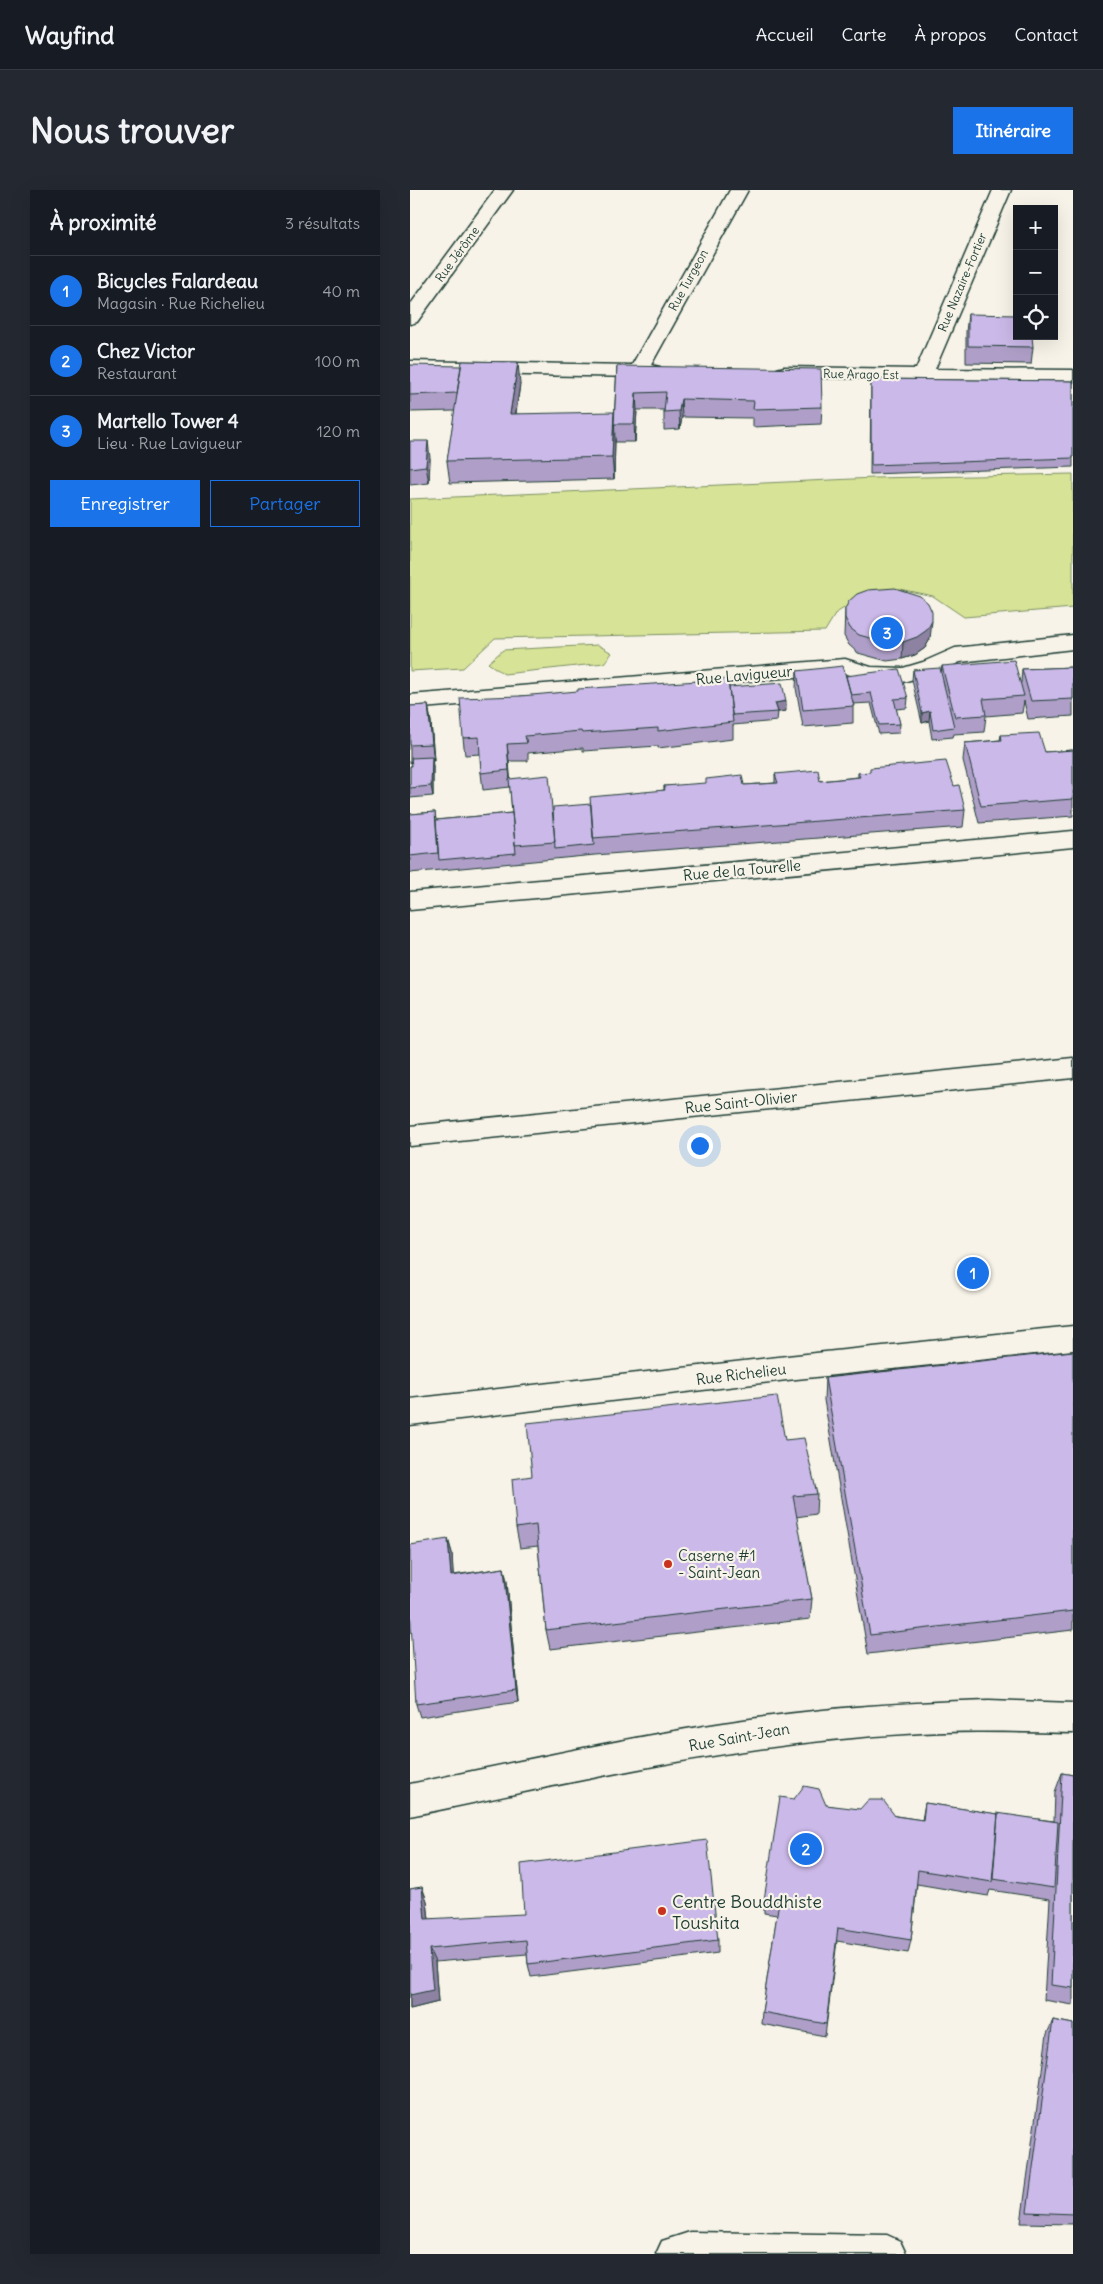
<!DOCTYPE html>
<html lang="fr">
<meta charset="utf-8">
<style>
body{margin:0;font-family:Delius,sans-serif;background:#242831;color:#f1f3f6}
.controls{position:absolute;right:15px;top:15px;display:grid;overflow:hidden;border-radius:0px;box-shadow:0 5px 20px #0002}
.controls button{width:45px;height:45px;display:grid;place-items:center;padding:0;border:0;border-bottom:1px solid #363941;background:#171b24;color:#f1f3f6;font:25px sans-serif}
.you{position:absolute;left:289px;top:955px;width:18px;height:18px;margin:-12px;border:4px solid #fff;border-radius:50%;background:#1a73e8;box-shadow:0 0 0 8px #1a73e833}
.badge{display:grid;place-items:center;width:32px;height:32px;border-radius:50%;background:#1a73e8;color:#fff;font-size:16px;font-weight:700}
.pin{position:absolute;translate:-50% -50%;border:2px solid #fff;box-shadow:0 1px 5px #0006}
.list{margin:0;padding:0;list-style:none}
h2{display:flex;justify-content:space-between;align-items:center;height:65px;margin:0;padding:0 20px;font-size:21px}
h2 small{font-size:16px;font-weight:400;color:#9ea1a6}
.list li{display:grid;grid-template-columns:32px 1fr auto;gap:15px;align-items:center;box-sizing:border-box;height:70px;padding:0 20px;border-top:1px solid #363941}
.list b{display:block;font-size:19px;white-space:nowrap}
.list p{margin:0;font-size:16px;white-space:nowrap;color:#9ea1a6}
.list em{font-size:16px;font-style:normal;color:#9ea1a6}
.actions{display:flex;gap:10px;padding:15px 20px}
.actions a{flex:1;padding:11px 0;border:1px solid #1a73e8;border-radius:0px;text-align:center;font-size:18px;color:#1a73e8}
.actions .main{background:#1a73e8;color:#fff}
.icon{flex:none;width:28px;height:28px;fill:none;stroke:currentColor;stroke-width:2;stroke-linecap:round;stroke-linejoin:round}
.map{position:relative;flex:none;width:663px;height:2064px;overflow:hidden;border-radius:0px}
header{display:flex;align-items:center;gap:30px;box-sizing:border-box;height:70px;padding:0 25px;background:#171b24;border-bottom:1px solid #363941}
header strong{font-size:24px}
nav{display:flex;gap:28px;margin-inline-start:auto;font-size:18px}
.intro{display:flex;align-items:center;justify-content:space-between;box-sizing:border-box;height:120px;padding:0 30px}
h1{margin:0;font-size:35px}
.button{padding:12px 22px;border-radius:0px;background:#1a73e8;color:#fff;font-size:18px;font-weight:700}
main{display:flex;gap:30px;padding:0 30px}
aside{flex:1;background:#171b24;border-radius:0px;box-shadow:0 5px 20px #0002}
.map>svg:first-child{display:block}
.green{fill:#d7e396;stroke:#7b9065}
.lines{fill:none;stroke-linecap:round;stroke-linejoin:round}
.minor-casing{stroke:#1f3d34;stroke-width:3}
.secondary-casing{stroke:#1f3d34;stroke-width:3}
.minor{fill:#f7f3e8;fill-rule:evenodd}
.secondary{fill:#f7f3e8;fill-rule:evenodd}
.wall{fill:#af9fc8;stroke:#1f3d34}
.shaded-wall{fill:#8e82a3;stroke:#1f3d34}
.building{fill:#cbb9e9;stroke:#1f3d34}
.poi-dot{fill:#c8321e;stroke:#f7f3e8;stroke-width:2}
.labels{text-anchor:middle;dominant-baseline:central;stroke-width:4.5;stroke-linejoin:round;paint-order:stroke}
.far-street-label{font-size:12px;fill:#1f3d34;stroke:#f7f3e8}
.street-label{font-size:15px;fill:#1f3d34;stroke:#f7f3e8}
.poi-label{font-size:15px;fill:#1f3d34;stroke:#f7f3e8;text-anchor:start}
.near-poi-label{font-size:18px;fill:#1f3d34;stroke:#f7f3e8;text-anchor:start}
</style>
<header>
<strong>Wayfind</strong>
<nav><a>Accueil</a><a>Carte</a><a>À propos</a><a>Contact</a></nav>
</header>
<div class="intro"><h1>Nous trouver</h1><a class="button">Itinéraire</a></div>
<main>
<aside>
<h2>À proximité<small>3 résultats</small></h2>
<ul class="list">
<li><span class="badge">1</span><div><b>Bicycles Falardeau</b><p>Magasin · Rue Richelieu</p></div><em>40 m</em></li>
<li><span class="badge">2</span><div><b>Chez Victor</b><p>Restaurant</p></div><em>100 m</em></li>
<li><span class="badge">3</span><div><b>Martello Tower 4</b><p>Lieu · Rue Lavigueur</p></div><em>120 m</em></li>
</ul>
<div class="actions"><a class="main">Enregistrer</a><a>Partager</a></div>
</aside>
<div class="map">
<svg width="663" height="2064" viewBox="0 0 663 2064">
<rect width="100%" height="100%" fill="#f7f3e8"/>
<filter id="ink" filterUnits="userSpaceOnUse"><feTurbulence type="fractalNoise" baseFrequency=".02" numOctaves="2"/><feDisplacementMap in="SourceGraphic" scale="10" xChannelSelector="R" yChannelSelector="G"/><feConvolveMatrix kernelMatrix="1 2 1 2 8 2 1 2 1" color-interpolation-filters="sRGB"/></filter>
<g filter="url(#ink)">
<path class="green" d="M663 284V418L554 427 523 406 489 399 449 409 426 423 415 441 85 448 53 478 0 481V309L465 288Z
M188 455 202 463 194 473 94 484 78 473 93 460Z"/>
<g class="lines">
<g class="minor-casing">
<path id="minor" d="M85 0H103L7 132 0 134V115Z
M320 0H338L241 175 250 177 253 181 250 185 228 187 0 183V171L222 175Z
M583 0H601L525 179 663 180V192L367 187 364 183 367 179 374 177 506 179Z
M663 445V459L550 472 529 482 493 492 460 491 434 483 0 519V505L435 469 461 477 493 478 513 472 545 458Z
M663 641V657L0 720V702Z
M663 868V888L0 956V936Z
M663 1136V1160L377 1190 0 1235V1209L377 1166Z
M280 2042 477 2045 490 2051 496 2064H246L252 2051Z"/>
</g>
<g class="secondary-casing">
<path id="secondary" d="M579 1510 663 1513V1543C607 1542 552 1540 496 1544 329 1553 164 1592 0 1626V1594C137 1566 274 1534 413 1520 468 1514 524 1512 579 1510Z"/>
</g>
<use href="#minor" class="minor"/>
<use href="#secondary" class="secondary"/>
</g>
<path class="wall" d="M558 124 623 157 621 174 556 173V142Z
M0 175 110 194 106 224 204 231 207 176 412 217 411 234 343 237V228L272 227 270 239 254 240V220H227L225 252H205V249L204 289 40 293 37 271 45 221 0 222Z
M461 189 663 191V277L460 284Z
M0 251 20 268 19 293 0 295Z
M435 419 520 449 515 458 505 465 492 469 477 471 448 463 439 455 434 446Z
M532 476 611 493 612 479 663 477V526L618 529 614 511 612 523 576 526 574 542 544 544 543 547 522 549 519 531 512 533 502 490 503 480 531 483Z
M387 481 436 486 498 508 497 518 486 519 490 534 489 543 469 544 461 513 443 514V533L393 537 386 498Z
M319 497 376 521 368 522 367 531 323 535V549L248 558V556L173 561V558L118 563V571H99L100 589 145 650 181 614 254 600V596L334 595 365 593V584L410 591 448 587V583L544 596 555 620 553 637 185 665 0 683V624L25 622 26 630 102 623 100 597 73 600 71 583 70 564 55 565 53 548 110 506Z
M18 515 21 532 24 571H22L23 577V606L0 608V576H2V572L0 573V516Z
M591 545 635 562 663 560V626L569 633 553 570 555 553 590 550Z
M663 1161V1440L458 1464 414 1210 415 1188Z
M375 1250 407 1304 406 1324 386 1327 402 1409 400 1429 140 1459 136 1440 128 1356 110 1358 106 1338Z
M38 1349 42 1363 43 1385 94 1378 97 1392 108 1512 10 1527 6 1514Z
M652 1583 663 1585V1815L634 1810 640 1709 580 1700 578 1706 507 1694 501 1750 498 1763 427 1751 415 1846 351 1834 352 1822 367 1725 354 1723V1710L416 1615 512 1630 515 1613 586 1624 644 1631 645 1602Z
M12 1697 17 1711 19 1729 308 1750V1763L121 1787 118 1774 117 1764 25 1772 28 1812 0 1819V1699Z
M643 1830 663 1834V2034L611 2033 637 1844Z"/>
<path class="shaded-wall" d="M108 172 110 194 102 247 100 224Z
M226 203 227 220 225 252 224 234Z
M271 209 272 227 270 239 269 221Z
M204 222 205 249 204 289 202 267Z
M18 251 20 268 19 293 16 276Z
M522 431 520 449 515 458 505 465 492 469 493 452Z
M376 511V521L368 522 365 513Z
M18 515 21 532 24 571 22 554Z
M520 521 519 531 512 533V523Z
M97 554 99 571 101 597 99 580Z
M22 567 23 577V606L21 596Z
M38 1349 42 1363 44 1399 41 1386Z
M94 1378 97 1392 108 1512 106 1500Z
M12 1697 17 1711 20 1742 15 1729Z
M19 1759 25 1772 28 1812 0 1819V1805Z"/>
<path class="building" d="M558 124 607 125V146H622L623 157 558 156Z
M52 171 108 172 100 224 204 222 202 267 37 271Z
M0 175 51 176 47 203 0 205Z
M207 176 411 179 412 217 343 219 344 211 271 209 269 221 254 222 256 202 226 203 224 234H204Z
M461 189 663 191V268L461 275Z
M0 251H18L16 276 0 278Z
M485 398 510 406 518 413 522 422V431L517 440 507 447 493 452 478 453 449 445 440 438 435 428V419L439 411 447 404 458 400Z
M604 470 614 506 573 509 576 525 545 527 532 476Z
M433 476 444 516 393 520 387 481Z
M663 477V509L621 511 612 479Z
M530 478 544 537 523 540 520 521 512 523 503 480Z
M489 479 498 508 484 509 490 534 469 535 461 503 441 505 436 486Z
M318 489 323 532 248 541V538L172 543 171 541 115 546 117 553 97 554 99 580 71 583 69 547 53 548 50 508 110 506 168 501V499Z
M372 493 376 511 365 513 368 522 322 525 319 497Z
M18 515 22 554 0 555V516Z
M629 543 635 562 663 560V609L571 616 555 553 592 550 591 545Z
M22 567 21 596 0 598V576H2L1 568Z
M536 571 544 596 549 595 555 620 183 648 180 607 255 600 254 596 296 593V589L332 585 334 595 368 593 365 584 408 580 410 591 450 587 448 583 460 582V578Z
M139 585 145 652 105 655 99 589Z
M181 614 184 655 145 659 143 617Z
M25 622 28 663 0 666V624Z
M102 623 106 663 29 670 26 630Z
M663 1161V1421L460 1445 415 1188Z
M367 1206 375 1250 394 1248 407 1304 383 1306 402 1409 136 1440 126 1335 106 1338 102 1289 122 1286 117 1233Z
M38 1349 41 1386 94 1378 106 1500 6 1514 0 1417V1355Z
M652 1583 663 1585V1798L641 1795Z
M394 1596 409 1599 416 1615 450 1619 458 1610H473L485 1626 513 1630 515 1613 588 1624 582 1692 508 1680 501 1750 428 1738 416 1834 352 1822 369 1711 354 1710 370 1607 384 1609Z
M587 1623 648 1632 644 1698 583 1689 588 1624H587Z
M297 1650 308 1750 118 1774 116 1750 19 1759 23 1800 0 1805V1699L12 1697 15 1729 114 1724 111 1674Z
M643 1830 663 1834V2024L617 2022Z"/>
</g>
<g class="poi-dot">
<circle cx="258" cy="1374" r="5"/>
<circle cx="252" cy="1721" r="5"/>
</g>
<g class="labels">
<g class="far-street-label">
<text transform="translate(47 64) rotate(-54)">Rue Jérôme</text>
<text transform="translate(278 90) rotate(-61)">Rue Turgeon</text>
<text transform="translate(552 92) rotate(-67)">Rue Nazaire-Fortier</text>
<text transform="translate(451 184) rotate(1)">Rue Arago Est</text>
</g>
<g class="street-label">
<text transform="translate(334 485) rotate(-5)">Rue Lavigueur</text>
<text transform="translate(332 680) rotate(-5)">Rue de la Tourelle</text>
<text transform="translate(331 912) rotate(-6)">Rue Saint-Olivier</text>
<text transform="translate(331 1184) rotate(-7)">Rue Richelieu</text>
<text transform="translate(329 1547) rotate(-10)">Rue Saint-Jean</text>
</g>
<g class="poi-label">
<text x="268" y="1365">Caserne #1<tspan x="268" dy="17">- Saint-Jean</tspan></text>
</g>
<g class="near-poi-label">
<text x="262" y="1711">Centre Bouddhiste<tspan x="262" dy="21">Toushita</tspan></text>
</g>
</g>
</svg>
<div class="controls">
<button>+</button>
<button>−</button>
<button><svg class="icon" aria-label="locate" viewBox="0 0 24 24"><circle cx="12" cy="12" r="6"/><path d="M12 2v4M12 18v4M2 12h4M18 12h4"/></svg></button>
</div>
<div class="you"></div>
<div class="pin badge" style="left:563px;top:1083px">1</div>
<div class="pin badge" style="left:396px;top:1659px">2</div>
<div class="pin badge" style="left:477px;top:443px">3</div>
</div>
</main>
